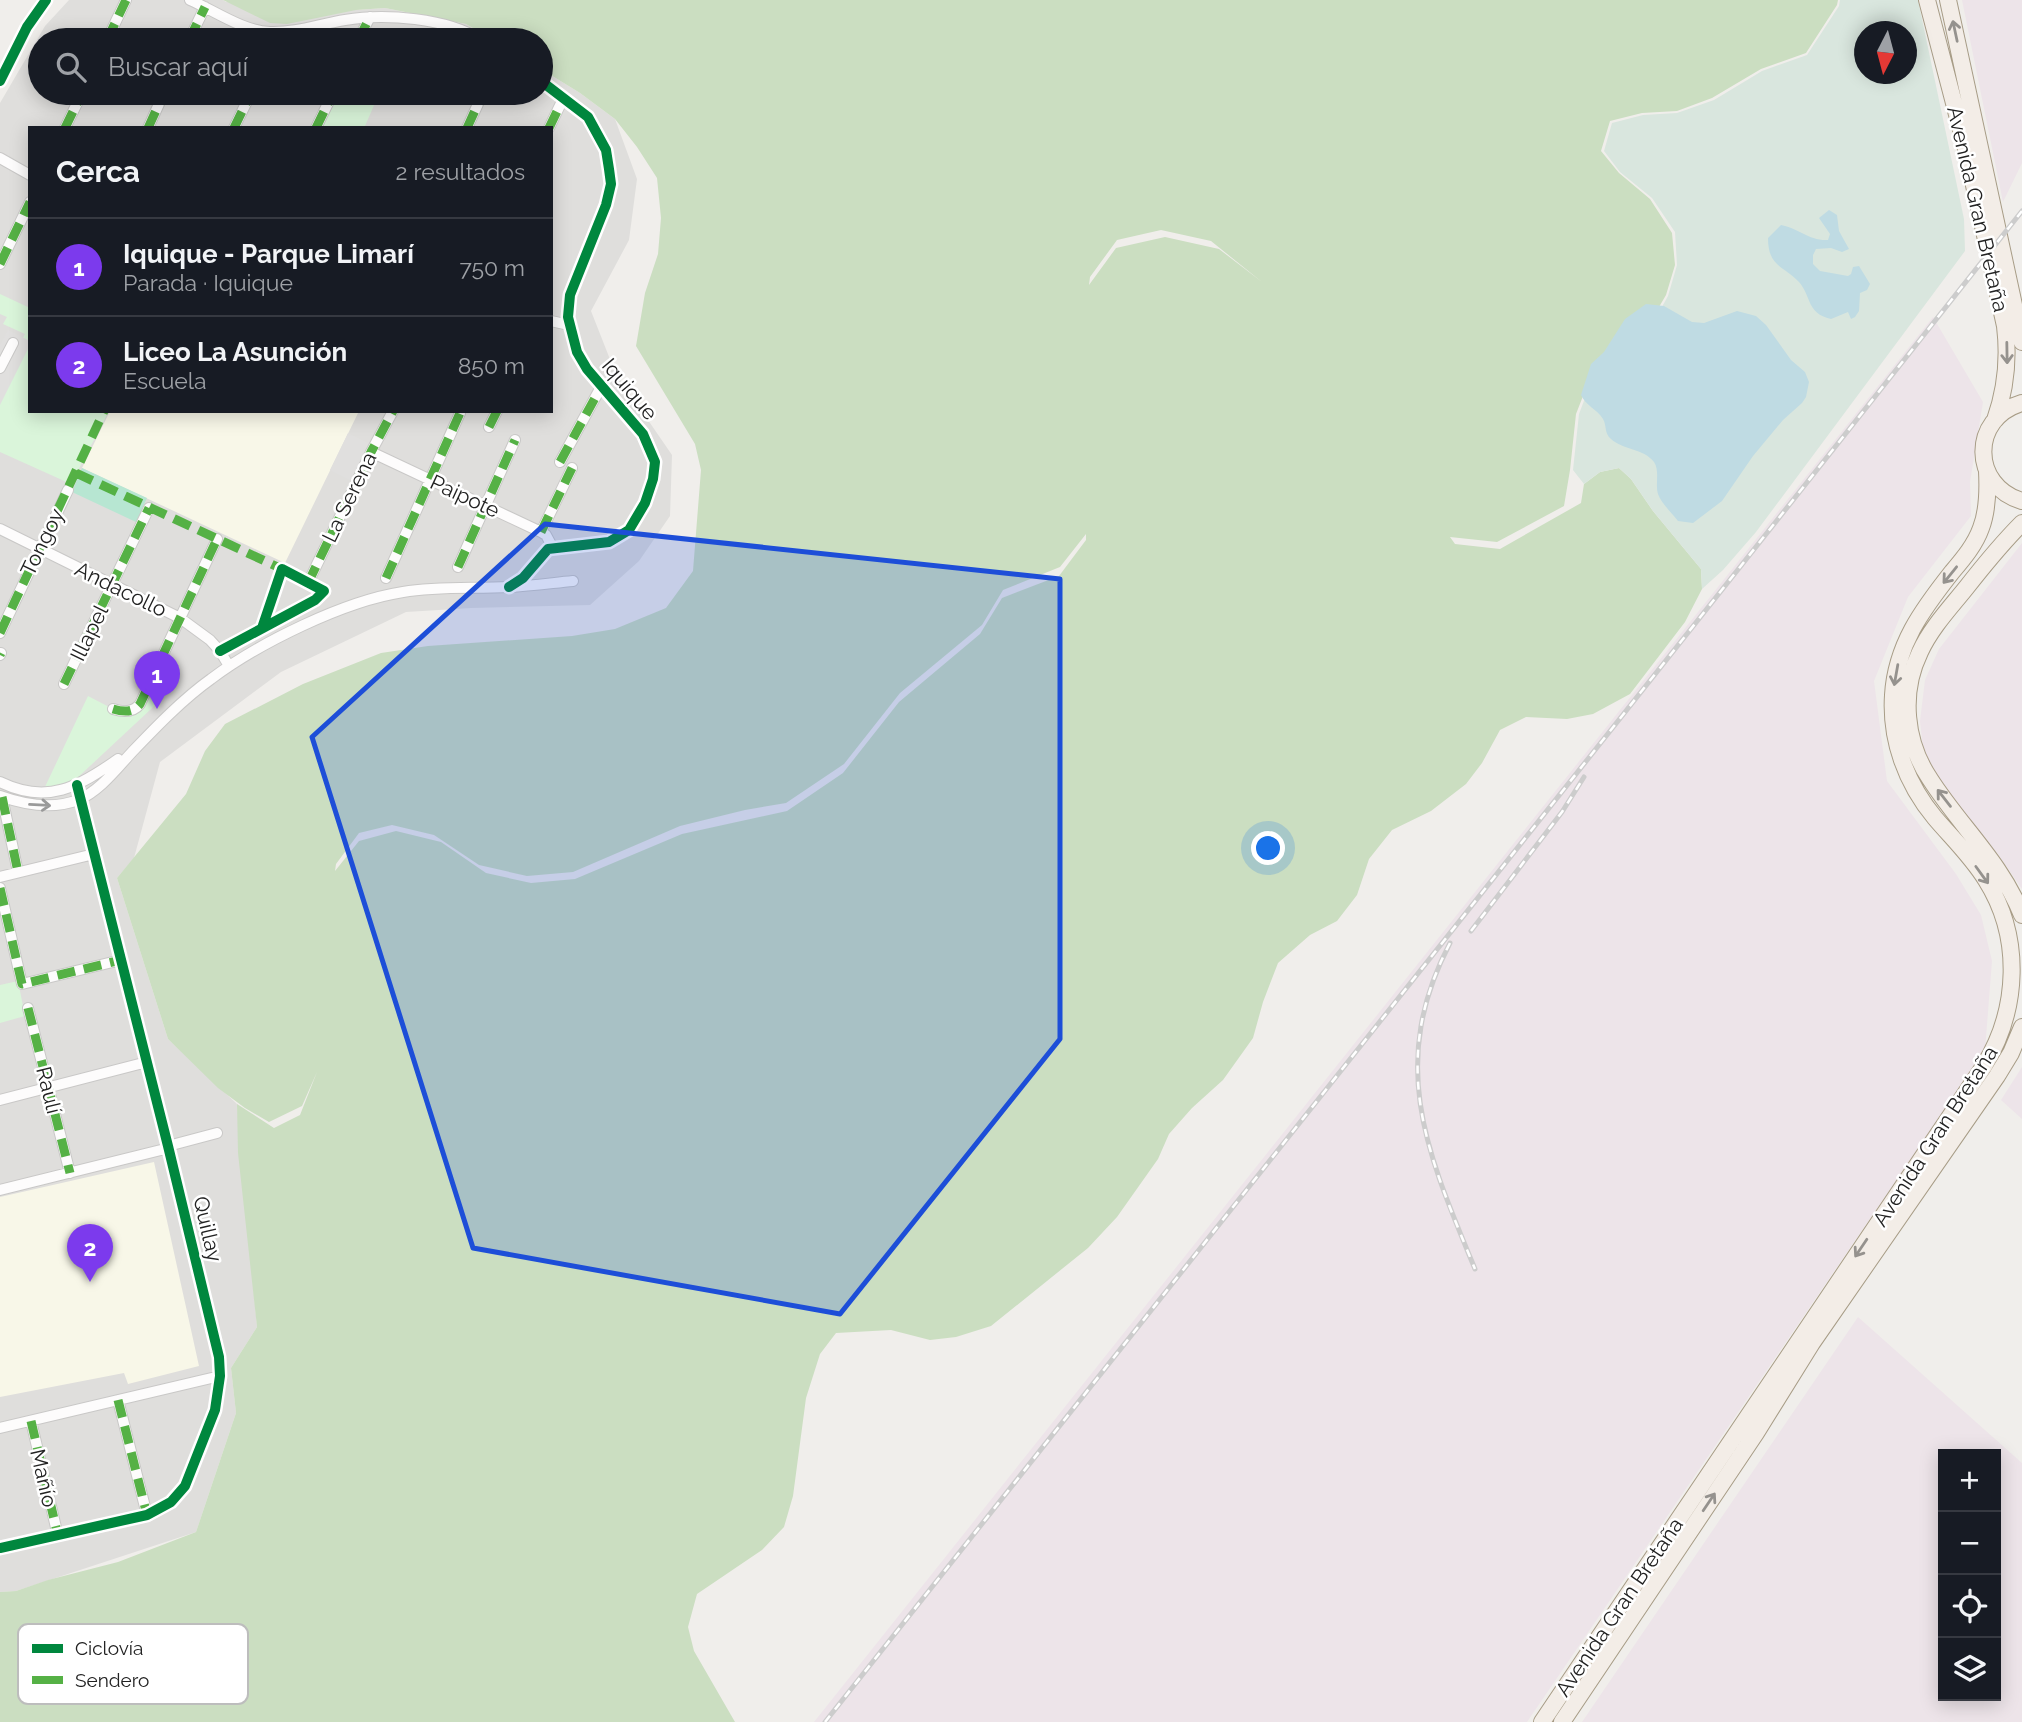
<!DOCTYPE html>
<html lang="es">
<meta charset="utf-8">
<style>
body{margin:0;font-family:Raleway,sans-serif;background:#20242c;color:#f1f3f6}
.controls{position:absolute;right:21px;bottom:21px;display:grid;overflow:hidden;border-radius:0px;box-shadow:0 4px 18px #0003}
.controls button{width:63px;height:63px;display:grid;place-items:center;padding:0;border:0;border-bottom:2px solid #363941;background:#171b24;color:#f1f3f6;font:35px sans-serif}
.compass{position:absolute;left:1854px;top:21px;width:63px;height:63px;border-radius:50%;background:#171b24;box-shadow:0 4px 18px #0003;rotate:186deg}
.you{position:absolute;left:1269px;top:849px;width:24px;height:24px;margin:-18px;border:5px solid #fff;border-radius:50%;background:#1a73e8;box-shadow:0 0 0 10px #1a73e833}
.badge{display:grid;place-items:center;width:46px;height:46px;border-radius:50%;background:#7c3aed;color:#fff;font-size:23px;font-weight:700}
.pin{position:absolute;translate:-50% -58px;filter:drop-shadow(0 2px 4px #0008)}
.pin::after{content:'';position:absolute;top:37px;width:24px;height:21px;background:inherit;clip-path:polygon(0 0,100% 0,50% 100%)}
.list{margin:0;padding:0;list-style:none}
h2{display:flex;justify-content:space-between;align-items:center;height:91px;margin:0;padding:0 28px;font-size:30px}
h2 small{font-size:23px;font-weight:400;color:#9ea1a6}
.list li{display:grid;grid-template-columns:46px 1fr auto;gap:21px;align-items:center;box-sizing:border-box;height:98px;padding:0 28px;border-top:2px solid #363941}
.list b{display:block;font-size:26px;white-space:nowrap}
.list p{margin:0;font-size:23px;white-space:nowrap;color:#9ea1a6}
.list em{font-size:23px;font-style:normal;color:#9ea1a6}
.icon{flex:none;width:38px;height:38px;fill:none;stroke:currentColor;stroke-width:2;stroke-linecap:round;stroke-linejoin:round}
.map{position:relative;flex:none;width:2022px;height:1722px;overflow:hidden}
.search{position:absolute;background:#171b24;box-shadow:0 4px 18px #0003;left:28px;top:28px;width:525px;height:77px;display:flex;align-items:center;gap:18px;box-sizing:border-box;padding:0 24px;border-radius:38px;color:#9ea1a6;font-size:26px}
.panel{position:absolute;background:#171b24;box-shadow:0 4px 18px #0003;left:28px;top:126px;width:525px;height:287px;border-radius:0px}
.map>svg:first-child{display:block}
.residential{fill:#dfdedc;fill-rule:evenodd}
.industrial{fill:#ede4e9;fill-rule:evenodd}
.education{fill:#f8f7e8}
.forest{fill:#cbdec1;fill-rule:evenodd}
.wetland{fill:#d9e6de;fill-rule:evenodd}
.park{fill:#daf5da}
.pitch{fill:#b7e6d2}
.parking{fill:#e0dfde}
.water{fill:#bfdbe3}
.lines{fill:none;stroke-linecap:round;stroke-linejoin:round}
.minor-casing{stroke:#c9c8c7;stroke-width:12}
.primary-casing{stroke:#a79c86;stroke-width:18}
.minor{stroke:#fdfcfc;stroke-width:10}
.primary{stroke:#f3ede7;stroke-width:16}
.rail-casing{stroke:#ccc;stroke-width:5}
.rail{stroke:#fff;stroke-width:2.5;stroke-dasharray:8;stroke-linecap:butt}
.quiet{stroke:#55b145;stroke-width:9;stroke-dasharray:18 9;stroke-linecap:butt}
.cycleway-casing{stroke:#fff;stroke-width:15}
.cycleway{stroke:#00873e;stroke-width:10}
.oneway{stroke:#95928e}
.oneway2{stroke:#9a9a9a}
.marked{fill:#1d4ed8;fill-opacity:0.2;stroke:#1d4ed8;stroke-width:5;stroke-linejoin:round}
.labels{text-anchor:middle;dominant-baseline:central;stroke-width:5;stroke-linejoin:round;paint-order:stroke}
.street-label{font-size:21px;fill:#222;stroke:#fff}
.key{fill:#fff;stroke:#bdbdbd;stroke-width:2}
.key-label{font-size:19px;fill:#222}
</style>
<div class="map">
<svg width="2022" height="1722" viewBox="0 0 2022 1722">
<rect width="100%" height="100%" fill="#f0eeeb"/>
<path class="residential" d="M69 0H223L226 2 356 10 385 8 466 24 493 40H40V93H541V69L580 93 615 119 637 179 629 240 591 311 615 372 672 455 670 516 639 561 590 605 471 608 406 612 281 672 160 762 134 858 117 878 168 1039 237 1104 257 1327 231 1368 236 1413 196 1532 16 1591 0 1592V103L45 26ZM30 128H551V411H30Z"/>
<path class="industrial" d="M1962 0H2022V163L2003 202Z
M1933 317 1983 402 1970 482 1971 516 1908 597 1874 681 1887 781 1956 874 1981 915 1992 961 1985 1050 1527 1722H814Z
M2022 543V889L1997 853 1987 847 1933 774 1923 748 1920 721 1925 680 1939 649Z
M2022 1067V1119L2001 1100Z
M1858 1317 2022 1463V1722H1582ZM1996 1454V1696H1943V1454Z"/>
<path class="education" d="M110 411H359L285 563 82 468Z
M154 1162 199 1366 128 1384 124 1373 0 1397V1197Z"/>
<path class="forest" d="M223 0H1838L1837 5 1806 53 1761 69 1712 98 1677 111 1642 113 1610 121 1601 151 1619 173 1650 199 1672 233 1675 265 1666 295 1652 319 1592 373 1576 414 1570 470 1564 506 1497 542 1450 537 1455 544 1500 549 1581 503 1584 484 1600 472 1619 468 1631 479 1653 511 1701 569 1702 589 1685 622 1630 694 1593 714 1567 719 1526 717 1500 730 1482 763 1466 784 1431 811 1392 830 1369 859 1357 895 1337 921 1310 935 1278 963 1263 1002 1253 1038 1223 1080 1192 1108 1169 1134 1158 1159 1117 1217 1088 1248 991 1326 956 1337 930 1340 891 1330 836 1333 820 1354 806 1398 793 1496 784 1527 762 1550 697 1594 688 1627 694 1651 735 1722H0V1592L16 1591 48 1580 118 1562 196 1532 236 1413 231 1368 257 1327 238 1153 237 1104 274 1128 300 1115 317 1072 302 1106 269 1122 245 1108 218 1088 168 1039 117 878 186 794 205 751 225 724 303 684 381 653 428 646 572 636 615 629 666 608 693 571 701 470 695 444 636 346 645 293 658 254 661 218 657 178 637 147 615 119 580 93 541 69V40H493L466 24 385 8 356 10 287 24 270 23ZM1161 230 1211 241 1262 282 1219 249 1165 237 1116 248 1089 285 1090 277 1117 240ZM1086 534V540L1059 576 1002 598 980 634 899 702 843 773 787 811 682 834 575 879 531 883 486 873 441 842 396 831 359 841 335 871 336 864 359 833 392 825 434 835 479 865 527 876 573 872 680 826 745 810 786 803 844 764 900 693 982 625 1003 590 1060 567Z"/>
<path class="wetland" d="M1840 0H1918L1964 219 1965 251 1756 532 1723 570 1702 589 1701 569 1653 511 1631 479 1619 468 1600 472 1584 484 1573 470 1579 414 1594 374 1654 321 1668 296 1677 265 1675 232 1652 198 1620 172 1604 151 1612 123 1643 115 1677 113 1714 100 1762 71 1807 55 1839 6ZM1864 32H1906V74H1864Z"/>
<path class="park" d="M328 93H353L375 103 365 126 368 128H312Z
M0 294 30 308V411H109L71 484 0 452V383L25 334 3 324 7 317 0 314Z
M142 686 165 696 75 780 44 789 88 696 113 709H133Z
M18 981 25 1016 0 1023V985Z"/>
<path class="pitch" d="M82 468 147 498 136 522 72 492Z"/>
<path class="parking" d="M410 19 463 32 458 40H413L414 29Z
M8 330 30 341V345L0 405V345Z
M348 433 374 446 356 483 330 470Z"/>
<path class="water" d="M1829 210 1837 215 1839 231 1849 249 1842 252 1831 248 1816 249 1813 255V264L1820 271 1848 276 1851 274 1853 267 1859 266 1870 284 1867 290 1860 293 1859 311 1855 317 1851 319 1848 312 1831 319C1806 313 1812 297 1799 282 1784 266 1768 267 1768 238L1781 225C1798 228 1809 241 1828 240L1830 234 1819 218Z
M1646 304 1664 306 1692 322 1704 323 1737 311 1756 316 1766 325 1791 360 1805 372 1809 382 1806 397 1802 403 1783 420 1753 456 1722 501 1693 523 1678 521C1672 513 1661 503 1658 494 1655 484 1660 471 1654 462 1643 448 1623 450 1611 439 1604 433 1607 426 1603 419 1597 409 1586 406 1581 395L1591 364 1604 352 1625 319Z"/>
<g class="lines">
<g class="minor-casing">
<path id="minor" d="M190 0C215 11 243 31 270 32 295 33 320 24 345 20 384 13 448 18 481 40
M107 40 126 0
M189 40 205 7
M358 40 370 17
M0 81 27 27 46 0
M65 128 82 93
M148 128 164 93
M234 128 251 93
M316 128 333 93
M467 128 483 93
M549 128 564 97
M0 158 30 175
M0 264 30 202
M551 321 569 325
M0 368 13 343
M489 427 497 411
M371 452 541 532 546 535 553 548
M560 462 601 387
M0 529 180 618 210 640 220 651 229 666
M541 532 572 468
M458 567 515 440
M386 578 460 413
M308 583 371 452 393 411
M509 587 523 578 548 549 609 542 629 530 645 503 653 479 655 462 643 434 587 369 577 352 568 317 570 295 606 205 611 184 609 169 606 150 588 117 541 81
M0 633 68 490
M220 651 315 600 324 591 282 569 262 628
M0 655 1 653
M64 684 149 508
M113 709C123 712 133 713 140 704L217 539
M0 782C47 805 79 787 118 759
M0 796C25 805 52 810 78 800 100 791 117 768 133 751 157 726 183 699 211 679 259 643 344 601 403 592 439 586 474 589 509 587 531 586 552 583 573 581
M2 797 18 872
M0 877 94 854
M0 888 22 984 121 960
M28 1008 70 1173
M0 1100 147 1062
M168 1146 217 1133
M0 1190 169 1148
M118 1400 147 1515
M31 1421 58 1536
M0 1428 220 1376
M0 1548 147 1515 171 1502 185 1486 215 1410 220 1376 219 1357 168 1146 77 785"/>
</g>
<g class="primary-casing">
<path id="primary" d="M1927 0 1966 149 2005 326C2009 359 2006 389 1995 420
M1948 0 2022 342
M2022 403C1970 418 1971 486 2022 501
M2022 523C2002 543 1984 565 1966 588 1950 608 1931 628 1920 652 1900 693 1905 742 1930 779 1960 826 2001 862 2022 915
M1542 1722 1984 1066C2019 1009 2022 937 1986 880 1972 857 1952 838 1935 818 1906 783 1890 740 1893 695 1896 645 1922 610 1952 572 1963 559 1975 545 1981 528 1988 510 1988 490 1987 471
M1562 1722 1756 1433 1812 1343 1997 1076 2011 1053 2022 1027"/>
</g>
<use href="#minor" class="minor"/>
<use href="#primary" class="primary"/>
<g class="rail-casing">
<path id="rail" d="M1471 931 1562 812 1584 777
M1450 943C1387 1064 1427 1153 1475 1269
M825 1722 2022 211"/>
</g>
<use href="#rail" class="rail"/>
<path class="quiet" d="M107 40 126 0
M189 40 205 7
M277 40 282 31
M358 40 370 17
M65 128 82 93
M148 128 164 93
M234 128 251 93
M316 128 333 93
M467 128 483 93
M549 128 564 97
M0 264 30 202
M489 427 497 411
M560 462 601 387
M76 473 282 569
M541 532 572 468
M458 567 515 440
M386 578 460 413
M308 583 371 452 393 411
M0 633 104 411
M0 655 1 653
M64 684 149 508
M113 709C123 712 133 713 140 704L217 539
M2 797 18 872
M0 888 22 984 121 960
M28 1008 70 1173
M118 1400 147 1515
M31 1421 58 1536"/>
<g class="cycleway-casing">
<path id="cycleway" d="M0 81 27 27 46 0
M509 587 523 578 548 549 609 542 629 530 645 503 653 479 655 462 643 434 587 369 577 352 568 317 570 295 606 205 611 184 609 169 606 150 588 117 541 81
M220 651 315 600 324 591 282 569 262 628
M0 1548 147 1515 171 1502 185 1486 215 1410 220 1376 219 1357 168 1146 77 785"/>
</g>
<use href="#cycleway" class="cycleway"/>
</g>
<defs><path id="oneway-shaft" d="M-6 0H5M1.5-3L5.5 0L1.5 3" fill="none" stroke-width="1.6" stroke-linecap="round" stroke-linejoin="round" transform="scale(1.75)"/></defs>
<g class="oneway">
<use href="#oneway-shaft" transform="translate(1955 31) rotate(-102)"/>
<use href="#oneway-shaft" transform="translate(2007 353) rotate(89)"/>
<use href="#oneway-shaft" transform="translate(1950 575) rotate(129)"/>
<use href="#oneway-shaft" transform="translate(1896 675) rotate(100)"/>
<use href="#oneway-shaft" transform="translate(1944 798) rotate(-128)"/>
<use href="#oneway-shaft" transform="translate(1982 875) rotate(54)"/>
<use href="#oneway-shaft" transform="translate(1861 1248) rotate(124)"/>
<use href="#oneway-shaft" transform="translate(1709 1502) rotate(-56)"/>
</g>
<use class="oneway2" href="#oneway-shaft" transform="translate(40 805) rotate(3)"/>
<path class="marked" d="M545 524 1060 579V1039L840 1314 473 1248 312 737Z"/>
<g class="labels">
<g class="street-label">
<text transform="translate(1978 209) rotate(77)">Avenida Gran Bretaña</text>
<text transform="translate(630 389) rotate(50)">Iquique</text>
<text transform="translate(465 496) rotate(25)">Paipote</text>
<text transform="translate(349 497) rotate(-64)">La Serena</text>
<text transform="translate(42 542) rotate(-64)">Tongoy</text>
<text transform="translate(121 589) rotate(26)">Andacollo</text>
<text transform="translate(89 633) rotate(-64)">Illapel</text>
<text transform="translate(49 1090) rotate(76)">Raulí</text>
<text transform="translate(1935 1136) rotate(-57)">Avenida Gran Bretaña</text>
<text transform="translate(208 1229) rotate(77)">Quillay</text>
<text transform="translate(44 1478) rotate(77)">Mañío</text>
<text transform="translate(1619 1607) rotate(-56)">Avenida Gran Bretaña</text>
</g>
</g>
<rect x="18" y="1624" width="230" height="80" rx="10" class="key"/>
<rect x="32" y="1644" width="31" height="9" fill="#00873e"/>
<rect x="32" y="1676" width="31" height="8" fill="#55b145"/>
<g class="key-label">
<text x="75" y="1655">Ciclovía</text>
<text x="75" y="1687">Sendero</text>
</g>
</svg>
<div class="controls">
<button>+</button>
<button>−</button>
<button><svg class="icon" aria-label="locate" viewBox="0 0 24 24"><circle cx="12" cy="12" r="6"/><path d="M12 2v4M12 18v4M2 12h4M18 12h4"/></svg></button>
<button><svg class="icon" aria-label="layers" viewBox="0 0 24 24"><path d="M12 4l9 5-9 5-9-5zM3 14l9 5 9-5"/></svg></button>
</div>
<svg class="compass" viewBox="-18 -18 36 36"><path d="M0-13l5 13h-10z" fill="#e53935"/><path d="M0 13l5-13h-10z" fill="#9ea1a6"/></svg>
<div class="you"></div>
<div class="pin badge" style="left:157px;top:709px">1</div>
<div class="pin badge" style="left:90px;top:1282px">2</div>
<div class="search"><svg class="icon" aria-label="search" viewBox="0 0 24 24"><circle cx="10" cy="10" r="6"/><path d="M15 15l6 6"/></svg>Buscar aquí</div>
<section class="panel">
<h2>Cerca<small>2 resultados</small></h2>
<ul class="list">
<li><span class="badge">1</span><div><b>Iquique - Parque Limarí</b><p>Parada · Iquique</p></div><em>750 m</em></li>
<li><span class="badge">2</span><div><b>Liceo La Asunción</b><p>Escuela</p></div><em>850 m</em></li>
</ul>
</section>
</div>
